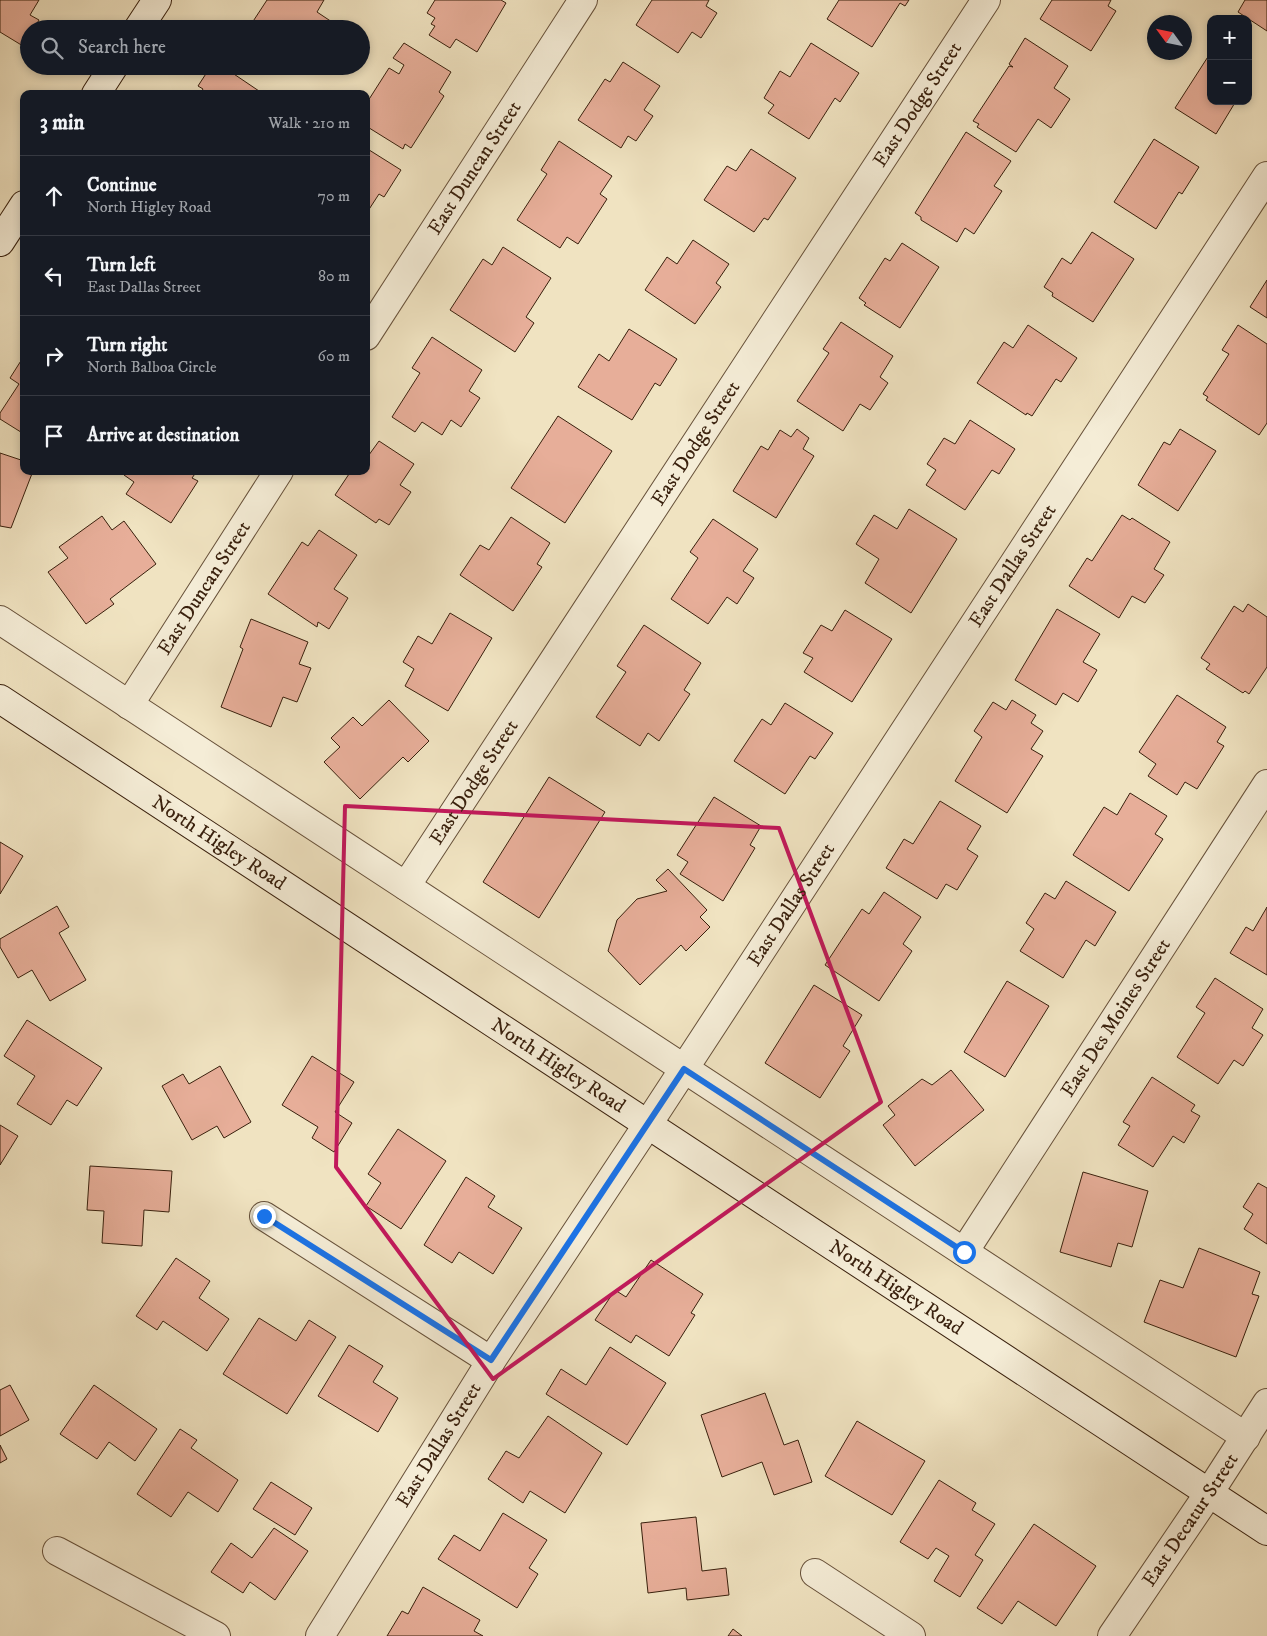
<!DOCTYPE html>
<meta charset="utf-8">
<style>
body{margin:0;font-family:"IM FELL DW Pica",serif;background:#242831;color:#f1f3f6}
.controls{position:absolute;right:15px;top:15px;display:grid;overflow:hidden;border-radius:10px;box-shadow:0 2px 8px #0003}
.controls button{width:45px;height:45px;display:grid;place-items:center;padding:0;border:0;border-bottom:1px solid #363941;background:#171b24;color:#f1f3f6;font:25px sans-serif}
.compass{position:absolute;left:1147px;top:15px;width:45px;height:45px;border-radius:50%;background:#171b24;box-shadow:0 2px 8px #0003;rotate:303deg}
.stop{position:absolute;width:15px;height:15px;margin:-11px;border:4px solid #1a73e8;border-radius:50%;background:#fff}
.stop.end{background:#1a73e8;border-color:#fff;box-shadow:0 1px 5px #0008}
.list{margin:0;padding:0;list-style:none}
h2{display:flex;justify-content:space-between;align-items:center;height:65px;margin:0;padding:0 20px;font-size:21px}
h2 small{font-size:16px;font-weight:400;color:#9ea1a6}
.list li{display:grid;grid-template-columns:32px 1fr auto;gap:15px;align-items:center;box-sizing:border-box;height:80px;padding:0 20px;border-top:1px solid #363941}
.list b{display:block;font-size:19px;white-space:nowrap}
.list p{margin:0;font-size:16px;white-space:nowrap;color:#9ea1a6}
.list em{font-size:16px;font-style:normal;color:#9ea1a6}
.icon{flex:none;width:28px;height:28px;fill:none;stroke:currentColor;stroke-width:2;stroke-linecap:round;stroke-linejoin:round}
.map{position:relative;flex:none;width:1267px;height:1636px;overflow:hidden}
.search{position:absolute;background:#171b24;box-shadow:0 2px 8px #0003;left:20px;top:20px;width:350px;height:55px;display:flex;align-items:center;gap:12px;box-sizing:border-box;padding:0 18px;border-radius:28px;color:#9ea1a6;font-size:19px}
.panel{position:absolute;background:#171b24;box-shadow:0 2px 8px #0003;left:20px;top:90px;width:350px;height:385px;border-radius:10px}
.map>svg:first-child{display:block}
.building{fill:#e7ae99;stroke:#39200d}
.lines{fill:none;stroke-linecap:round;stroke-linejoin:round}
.street-casing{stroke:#67513a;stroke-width:30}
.secondary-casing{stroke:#39200d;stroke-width:30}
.street{stroke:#f5edd7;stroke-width:28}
.secondary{stroke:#f5edd7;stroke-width:28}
.route{stroke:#1a73e8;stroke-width:6}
.marked{fill:none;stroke:#c2185b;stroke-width:4;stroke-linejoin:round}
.labels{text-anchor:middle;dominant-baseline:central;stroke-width:4.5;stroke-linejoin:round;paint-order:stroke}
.street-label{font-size:20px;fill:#39200d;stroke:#f5edd7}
</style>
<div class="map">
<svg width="1267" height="1636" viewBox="0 0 1267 1636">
<rect width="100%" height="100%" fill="#f0e3c1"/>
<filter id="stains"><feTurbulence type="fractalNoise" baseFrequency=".004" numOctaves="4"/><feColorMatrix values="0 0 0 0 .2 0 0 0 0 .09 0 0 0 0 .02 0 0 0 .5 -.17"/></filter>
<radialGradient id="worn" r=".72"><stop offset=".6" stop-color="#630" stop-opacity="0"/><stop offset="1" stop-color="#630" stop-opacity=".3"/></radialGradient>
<path class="building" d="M0 0H39L30 15 39 20 34 29H29V37L23 46 0 32Z
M267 0H324L317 12 335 24 332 29H248Z
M435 0H501L506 3 477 52 456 39 450 48 429 35 435 26 431 24 435 18 427 13Z
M652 0H709L706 6 717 13 701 38 692 32 678 53 636 25Z
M839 0H909L905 6 900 3 872 47 827 19Z
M1052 0H1111L1108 6 1116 11 1091 51 1040 19Z
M1245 0H1267V31L1238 12Z
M1025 38 1068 66 1054 88 1070 99 1051 128 1038 119 1016 152 977 127 979 124 973 121 1009 66 1013 67 1009 64Z
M404 43 451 72 439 92 444 96 411 148 405 144 403 149 366 126V104L389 68 399 74 404 65 393 58Z
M811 43 859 73 840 102 835 98 809 139 768 113 774 105 764 98 780 71 790 77Z
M1211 52V101H1236L1216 134 1175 108Z
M623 62 660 86 644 110 653 116 636 141 628 136 621 148 578 120 605 79 610 82Z
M211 66H222L259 91 258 94H200L203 89 198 86Z
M966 132 1011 161 994 186 1002 191 974 234 965 228 957 242 921 220V217L915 213Z
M1154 139 1199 167 1182 194 1179 192 1156 229 1114 202Z
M559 141 612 176 600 194 607 199 578 244 567 237 560 248 517 220 547 174 541 170Z
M366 148 401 170 384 197 379 194 366 214Z
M751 149 796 178 768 220 764 218 754 232 704 200 727 166 736 171Z
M1092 232 1134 259 1093 322 1052 296 1053 293 1044 287 1062 258 1071 264Z
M693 240 729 264 716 283 721 287 695 324 645 290 667 257 677 264Z
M902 243 939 267 900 328 864 305 866 303 859 298 885 258 890 261Z
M503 247 551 278 526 317 534 323 515 352 450 310 483 259 492 265Z
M1267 280V318L1250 307Z
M841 322 893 356 880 377 888 383 870 410 860 404 843 431 797 401 829 353 823 349Z
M1028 325 1077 358 1061 382 1056 379 1032 416 1027 413 1026 415 977 383 1004 342 1013 348Z
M1238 325 1267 344V423L1259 435 1206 400 1208 397 1203 394 1229 354 1222 350Z
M629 329 677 359 660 386 655 383 632 420 578 387 599 354 609 361Z
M432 337 482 370 469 391 480 398 461 427 451 420 442 435 422 422 415 432 392 417 420 373 412 368Z
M24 356V434L0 419V413L19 384 10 378Z
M558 416 612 451 565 523 511 488Z
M970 420 1015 449 999 474 992 470 965 510 926 485 936 470 927 464 944 438 955 444Z
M797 429 809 438 803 449 814 456 776 518 733 491 761 446 768 450 780 430 791 437Z
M1180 429 1216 451 1178 511 1138 485 1164 442 1170 445Z
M379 441 414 464 400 485 411 492 389 525 379 519 376 523 335 495 351 471H366V459Z
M0 453 24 461V471H33L11 528 0 526Z
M126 471H197L192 478 198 481 171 523 126 494 134 482 124 475Z
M909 509 957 539 911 613 865 583 879 559 856 544 874 515 897 529Z
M1122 515 1130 520 1132 518 1170 542 1154 569 1164 575 1145 603 1132 596 1119 618 1069 586 1087 558 1092 561Z
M102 516 112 530 124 521 156 564 110 599 114 604 86 624 48 572 68 558 59 547Z
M511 517 550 543 537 564 542 567 513 611 460 575 480 545 489 550Z
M713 519 758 549 743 571 754 578 737 604 727 597 708 624 671 599 698 558 690 552Z
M319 530 357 555 334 589 348 598 329 629 318 622 317 627 268 594 302 542 308 546Z
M1248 604 1267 617V667L1249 694 1245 691 1243 693 1206 669 1210 664 1201 658 1234 606 1243 612Z
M1057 609 1100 634 1083 662 1097 670 1078 702 1063 693 1056 705 1015 680Z
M845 610 892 639 852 702 804 672 813 658 803 653 821 625 832 631Z
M450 613 492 638 448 711 405 686 414 669 403 662 418 636 432 644Z
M251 619 308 642 299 664 311 668 297 702 283 697 271 727 221 707 243 649 240 647Z
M644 625 701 663 684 690 690 694 659 741 648 733 640 746 596 717 626 672 617 666Z
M1177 695 1226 727 1217 742 1224 746 1197 789 1185 782 1177 795 1148 776 1156 764 1139 752Z
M389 700 429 741 408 762 403 757 360 799 324 762 340 747 331 738 353 717 362 726Z
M1012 700 1036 715 1031 723 1043 731 1031 749 1043 756 1007 813 955 781 982 737 974 731 993 702 1006 710Z
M785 703 833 733 815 759 810 756 785 794 734 761 762 719 771 725Z
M549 777 605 812 539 918 483 882Z
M1130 793 1167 816 1155 834 1163 839 1129 891 1073 855 1104 807 1117 815Z
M714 797 761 826 750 845 755 848 723 901 680 874 688 862 677 855Z
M940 801 981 826 967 849 978 856 957 890 946 884 937 899 886 868 904 839 913 844Z
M0 842 23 856 0 894Z
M668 869 707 910 700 917 710 927 686 951 681 945 640 985 608 951 617 920 637 899 667 891 656 880Z
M1066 881 1116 912 1095 946 1086 940 1063 978 1020 951 1034 929 1026 923 1045 893 1055 899Z
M884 892 921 917 903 944 912 951 879 1001 825 965 862 909 869 914Z
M57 906 69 927 59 933 86 980 50 1001 32 970 18 978 0 947V939Z
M1267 907V975L1230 953 1246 927 1253 931Z
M1215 978 1263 1009 1252 1028 1263 1035 1243 1066 1234 1060 1218 1084 1177 1057 1205 1013 1196 1007Z
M1007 981 1049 1006 1005 1077 964 1052Z
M814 985 862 1015 843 1046 850 1051 820 1098 765 1063Z
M27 1020 102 1068 77 1106 67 1100 51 1125 17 1104 35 1076 4 1056Z
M312 1056 354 1082 335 1112 352 1123 334 1152 312 1138 318 1127 282 1105Z
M220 1066 251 1122 224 1138 217 1126 192 1140 162 1086 183 1074 189 1084Z
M951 1070 984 1110 915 1166 883 1125 895 1115 888 1106 922 1079 932 1085Z
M1152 1077 1195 1105 1191 1111 1200 1116 1184 1143 1173 1136 1153 1167 1118 1145 1130 1126 1123 1122Z
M0 1125 18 1136 0 1165Z
M398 1129 446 1161 401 1229 366 1206 381 1183 368 1174Z
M90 1166 172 1171 169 1212 144 1210 142 1246 102 1243 104 1211 87 1210Z
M1083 1172 1148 1191 1132 1247 1118 1243 1111 1267 1060 1252Z
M466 1177 495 1196 488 1207 522 1228 493 1274 459 1252 452 1263 424 1245Z
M1258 1183 1267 1188V1244L1244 1229 1253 1214 1243 1207Z
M1199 1248 1260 1272 1252 1294 1259 1296 1236 1357 1144 1322 1160 1280 1183 1288Z
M176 1258 210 1281 199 1298 229 1319 207 1351 163 1321 157 1330 136 1316Z
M651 1260 703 1294 691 1313 695 1315 669 1356 636 1335 631 1343 595 1320 615 1290 626 1297Z
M259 1318 296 1341 309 1320 336 1337 287 1414 223 1374Z
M349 1345 383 1366 373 1382 398 1398 378 1432 318 1396Z
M610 1347 666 1383 627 1445 546 1394 561 1369 586 1385Z
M10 1385 29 1420 0 1436V1390Z
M94 1385 157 1429 135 1461 109 1442 97 1459 60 1434Z
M765 1393 784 1445 798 1440 812 1482 774 1495 762 1462 722 1477 701 1415Z
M548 1416 602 1453 565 1513 530 1491 523 1503 488 1479 506 1451 519 1458Z
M857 1421 925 1461 892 1515 825 1476Z
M180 1429 197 1440 191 1448 238 1480 218 1512 188 1492 171 1517 137 1494Z
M0 1445 7 1459 0 1463Z
M939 1480 976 1503 972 1510 995 1524 975 1555 983 1560 960 1597 934 1581 949 1556 936 1548 928 1559 900 1542Z
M271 1482 312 1508 295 1535 253 1509Z
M503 1513 547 1540 529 1568 538 1574 517 1608 438 1559 454 1535 480 1551Z
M696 1517 702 1571 726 1568 729 1595 687 1600 686 1588 648 1593 641 1523Z
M1034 1524 1096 1566 1056 1626 1018 1601 1002 1624 977 1608Z
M274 1528 308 1551 275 1600 250 1582 243 1593 211 1572 231 1543 252 1558Z
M423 1587 480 1620 474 1631 483 1636H387L402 1611 408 1614Z
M733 1629 742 1636H728Z"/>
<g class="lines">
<g class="street-casing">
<g id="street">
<path id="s1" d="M366 336 583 0"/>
<path d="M0 620 1246 1437"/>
<path id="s2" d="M129 705 279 471"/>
<path id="s3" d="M406 886 986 0"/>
<path d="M264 1216 491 1361"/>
<path id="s4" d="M964 1252 1267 784"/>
<path d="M57 1551 216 1636"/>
<path d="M815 1573 911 1636"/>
<path id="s5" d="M320 1636 491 1361 648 1124 1267 176"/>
<path id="s6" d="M1112 1636 1209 1493 1267 1403"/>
</g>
</g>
<g class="secondary-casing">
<g id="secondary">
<path d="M138 29 157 0"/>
<path d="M96 94 114 66"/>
<path d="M0 242 24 205"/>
<path id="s7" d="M0 699 1267 1531"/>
</g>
</g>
<use href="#street" class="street"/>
<use href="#secondary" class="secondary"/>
</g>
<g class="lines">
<path class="route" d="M264 1216 491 1360 684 1069 964 1252"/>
</g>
<path class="marked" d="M345 806 779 828 881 1102 493 1379 336 1167Z"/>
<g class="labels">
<g class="street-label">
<text stroke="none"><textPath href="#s3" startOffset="934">East Dodge Street</textPath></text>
<text stroke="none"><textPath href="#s1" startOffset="200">East Duncan Street</textPath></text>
<text stroke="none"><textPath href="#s3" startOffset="529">East Dodge Street</textPath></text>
<text stroke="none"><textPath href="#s5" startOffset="1275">East Dallas Street</textPath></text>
<text stroke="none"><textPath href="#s2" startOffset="139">East Duncan Street</textPath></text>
<text stroke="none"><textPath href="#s3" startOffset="124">East Dodge Street</textPath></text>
<text stroke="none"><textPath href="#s7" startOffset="262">North Higley Road</textPath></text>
<text stroke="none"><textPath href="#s5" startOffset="870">East Dallas Street</textPath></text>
<text stroke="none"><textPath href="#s4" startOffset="279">East Des Moines Street</textPath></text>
<text stroke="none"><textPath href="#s7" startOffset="668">North Higley Road</textPath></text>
<text stroke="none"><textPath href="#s7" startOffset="1072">North Higley Road</textPath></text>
<text stroke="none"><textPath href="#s5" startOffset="225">East Dallas Street</textPath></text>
<text stroke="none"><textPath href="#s6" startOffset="140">East Decatur Street</textPath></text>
</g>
</g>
<rect width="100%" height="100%" filter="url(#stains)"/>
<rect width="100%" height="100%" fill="url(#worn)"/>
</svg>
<div class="controls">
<button>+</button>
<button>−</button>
</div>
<svg class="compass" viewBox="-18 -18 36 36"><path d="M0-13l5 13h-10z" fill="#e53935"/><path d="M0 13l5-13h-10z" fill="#9ea1a6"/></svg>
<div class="stop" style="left:964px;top:1252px"></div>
<div class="stop end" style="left:264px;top:1216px"></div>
<div class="search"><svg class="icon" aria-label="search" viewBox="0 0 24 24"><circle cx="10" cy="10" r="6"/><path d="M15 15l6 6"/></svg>Search here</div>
<section class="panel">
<h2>3 min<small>Walk · 210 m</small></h2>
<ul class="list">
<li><svg class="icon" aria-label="ahead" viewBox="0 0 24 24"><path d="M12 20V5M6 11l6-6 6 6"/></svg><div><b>Continue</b><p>North Higley Road</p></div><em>70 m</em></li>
<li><svg class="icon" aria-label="left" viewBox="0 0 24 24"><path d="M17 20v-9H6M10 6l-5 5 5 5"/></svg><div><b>Turn left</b><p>East Dallas Street</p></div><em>80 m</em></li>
<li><svg class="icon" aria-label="right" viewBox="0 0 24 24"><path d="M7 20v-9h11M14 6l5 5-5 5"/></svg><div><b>Turn right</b><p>North Balboa Circle</p></div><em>60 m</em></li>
<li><svg class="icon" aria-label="arrive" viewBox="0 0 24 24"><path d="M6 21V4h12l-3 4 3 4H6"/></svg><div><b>Arrive at destination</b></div></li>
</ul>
</section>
</div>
